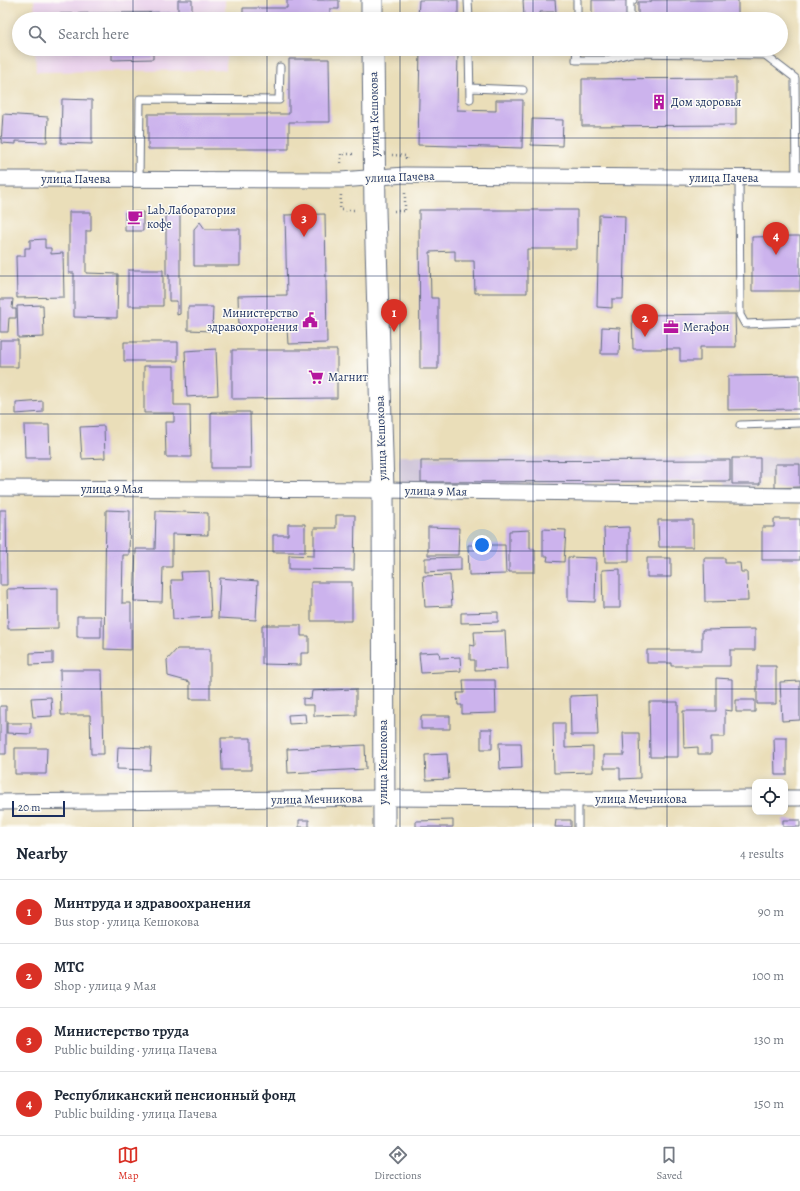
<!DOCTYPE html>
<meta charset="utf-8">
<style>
body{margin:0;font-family:Alegreya,serif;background:#f2f2f3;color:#1f2937}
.controls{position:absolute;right:12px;bottom:12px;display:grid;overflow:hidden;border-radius:8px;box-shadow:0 2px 10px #0003}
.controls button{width:36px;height:36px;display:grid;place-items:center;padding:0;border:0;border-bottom:1px solid #e0e1e3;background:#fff;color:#1f2937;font:20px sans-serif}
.scale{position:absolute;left:12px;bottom:10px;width:53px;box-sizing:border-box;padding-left:4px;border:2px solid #1b2f5e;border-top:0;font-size:11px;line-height:14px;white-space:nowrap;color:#1b2f5e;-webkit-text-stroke:3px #fdfcf7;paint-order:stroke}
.you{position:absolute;left:482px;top:545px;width:14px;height:14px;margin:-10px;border:3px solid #fff;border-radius:50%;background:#1a73e8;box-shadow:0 0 0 6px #1a73e833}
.badge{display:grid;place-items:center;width:26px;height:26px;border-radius:50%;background:#d93025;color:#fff;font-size:13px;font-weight:700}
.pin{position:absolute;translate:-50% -33px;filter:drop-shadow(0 1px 2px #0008)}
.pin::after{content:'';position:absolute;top:21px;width:14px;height:12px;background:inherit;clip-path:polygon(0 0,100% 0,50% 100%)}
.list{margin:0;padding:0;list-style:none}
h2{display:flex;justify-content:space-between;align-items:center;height:52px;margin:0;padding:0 16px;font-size:17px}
h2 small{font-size:13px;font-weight:400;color:#747a83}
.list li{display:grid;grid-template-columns:26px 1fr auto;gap:12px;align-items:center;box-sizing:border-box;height:64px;padding:0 16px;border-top:1px solid #e0e1e3}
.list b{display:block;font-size:15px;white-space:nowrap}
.list p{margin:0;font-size:13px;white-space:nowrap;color:#747a83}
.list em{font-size:13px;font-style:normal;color:#747a83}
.icon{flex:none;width:22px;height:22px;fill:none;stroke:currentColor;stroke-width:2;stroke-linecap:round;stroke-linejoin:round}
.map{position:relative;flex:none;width:800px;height:827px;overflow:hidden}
.search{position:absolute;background:#fff;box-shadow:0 2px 10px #0003;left:12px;right:12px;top:12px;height:44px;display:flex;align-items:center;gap:10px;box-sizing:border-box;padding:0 14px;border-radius:22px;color:#747a83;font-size:15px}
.sheet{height:308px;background:#fff}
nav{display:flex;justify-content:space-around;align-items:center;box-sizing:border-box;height:56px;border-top:1px solid #e0e1e3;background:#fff;font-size:11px;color:#747a83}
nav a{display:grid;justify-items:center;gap:2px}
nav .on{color:#d93025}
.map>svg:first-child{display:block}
.built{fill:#ead1ec}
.industrial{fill:#cabfd6}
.building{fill:#ccb3ed}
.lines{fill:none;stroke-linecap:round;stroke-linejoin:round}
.lane-casing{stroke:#636c7e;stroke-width:9}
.street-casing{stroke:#636c7e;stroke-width:17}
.secondary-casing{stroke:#636c7e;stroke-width:23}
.path{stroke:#636c7e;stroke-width:2.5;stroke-dasharray:1 3;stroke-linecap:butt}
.lane{stroke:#fff;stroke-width:7}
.street{stroke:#fff;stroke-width:15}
.secondary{stroke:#fff;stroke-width:21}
.grid{fill:none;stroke:#1b2f5e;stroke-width:1;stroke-opacity:0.55}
.labels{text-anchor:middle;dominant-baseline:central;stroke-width:3;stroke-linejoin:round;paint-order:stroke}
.poi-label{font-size:12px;fill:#1b2f5e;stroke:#fdfcf7;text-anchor:start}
.street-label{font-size:12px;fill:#1b2f5e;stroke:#fdfcf7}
</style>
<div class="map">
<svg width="800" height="827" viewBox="0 0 800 827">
<rect width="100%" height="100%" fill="#fdfcf7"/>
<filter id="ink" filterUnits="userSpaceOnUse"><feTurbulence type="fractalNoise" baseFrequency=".025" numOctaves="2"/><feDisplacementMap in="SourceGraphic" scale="8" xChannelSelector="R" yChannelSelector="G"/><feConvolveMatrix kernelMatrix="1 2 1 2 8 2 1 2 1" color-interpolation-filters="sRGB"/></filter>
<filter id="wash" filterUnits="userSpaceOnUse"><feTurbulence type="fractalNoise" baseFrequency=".012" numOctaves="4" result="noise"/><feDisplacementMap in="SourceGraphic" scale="16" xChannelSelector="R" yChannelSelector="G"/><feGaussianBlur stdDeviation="0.9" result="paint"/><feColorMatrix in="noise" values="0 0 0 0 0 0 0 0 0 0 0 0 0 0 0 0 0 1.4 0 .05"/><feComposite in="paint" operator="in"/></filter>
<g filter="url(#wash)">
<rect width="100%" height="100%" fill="#eadeb9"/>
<path class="built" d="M34 0H225V19H35Z
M35 49H226V70L36 72Z"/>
<path class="industrial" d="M399 456 729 458 800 457V488L774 489 773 479H760V487H726L725 481 400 486Z"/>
<g id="blocks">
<path class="building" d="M178 0H192V14H220V19H37V14L178 12Z
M287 0H339V9H330V19H243V8H287Z
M419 0H458V18H418Z
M523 0H555L556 12H540V17H524Z
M592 0H630L629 19H592Z
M651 0H738V19H638V2H651Z
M38 49H220V51L153 52V59L112 60V51L38 52Z
M420 50H458L457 110 496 111V100H523L522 148 418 145Z
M289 59H329L330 122H289V149H148V114H289Z
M736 78V125L582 126V79Z
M62 99 92 100V144L61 143Z
M3 114 48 117 47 142 16 141V144L1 143Z
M532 119 563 120 562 146 531 145Z
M419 210H577V249H527V293H475L474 261H455V251L430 252 431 298H438V369H420Z
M69 212H91V231H86V273L118 274 117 318 74 317V273H69Z
M125 212H143V231H125Z
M166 213 180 214V314L177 315V301H169V275L166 274Z
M325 214 327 343 288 344 287 328 239 329 238 296 287 295 285 215Z
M599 215 625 216 623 299H612V308L597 307Z
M200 222 205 229H240V266H194V229Z
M793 236H800V291H752V237Z
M45 239V248H51V254L63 253 64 297 17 298 16 256H25V248H30V240Z
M128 270H163V306H128Z
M0 299H13L12 309H16V318H9L8 332H0Z
M43 305 44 337 18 338 17 306Z
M188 307H213L212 331 188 330Z
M735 314 736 347H700V361H680V349H633L632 315Z
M602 327 620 328 619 354H601Z
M0 340H18V367H0Z
M124 342H178V361H124Z
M216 349 218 395 187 397 185 351Z
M232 350H337V398L232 399Z
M144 366H174V405H190L191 457H166L165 422H174V413H144Z
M800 375V409L728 410V376Z
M43 401V412L16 414V403Z
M211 412H250L251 468H211Z
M24 425H49L50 458H25Z
M104 426 105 458 82 459 80 427Z
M732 458H760V484H732Z
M730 460V481L421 482V461Z
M775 464H800V487L775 488Z
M0 510H6L7 585H0Z
M106 510 130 511 129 555H123L122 603H131V650L104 649Z
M156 511 208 513V535L172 534V567H163L162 602 134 601 136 549H155Z
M336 515H355L354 570 289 569V555L314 556V528H336Z
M774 519H800V560H762V527H774Z
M658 520H693V547H659Z
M288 524H305V552H273V535H288Z
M428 527 459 528 458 555H428Z
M629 527V562H605L604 528Z
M543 529 566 530 564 562 547 561 548 556H543Z
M530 530V549H535V572H509V531Z
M468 545H505L506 574 469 575Z
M461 557V570L425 572V558Z
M568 557 596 558 595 602 568 601Z
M647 558H671V577H647Z
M704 558H725V563H740L741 572H747L748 601 705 602Z
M620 569V608H603L602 570Z
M209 571 211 617 173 619 171 580H182L181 572Z
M450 575 452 606 425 607 423 576Z
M220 578 258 581 256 620 218 618Z
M311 582H352V621H311Z
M58 588V628L8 629 7 589Z
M498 612V622L461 623V613Z
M77 616H101V637H77Z
M262 625H301V636H309V653H301V665L262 664Z
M755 629V650H730V666H671V663H647V650H702V630Z
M505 631 507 669 475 670V660H470V645L475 646 474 632Z
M177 649H210V699H190V682L168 676 167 660Z
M53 652V664L30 665V653Z
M439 652 440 658 460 657 461 671 421 673 419 653Z
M757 666H776V704H757Z
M60 670H102L104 754H91L90 715H61Z
M716 678 732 679V711L725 710V737H711V754H698V747L684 748 683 711H716Z
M463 680H495L496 713 462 714V705H458L457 693H464Z
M800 681V720L782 721 780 682Z
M356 689V715L314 716V705H303V698L311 699 312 691Z
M596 695 598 735H571L570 696Z
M51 697 52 716 33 717 31 698Z
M736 700H755V712H736Z
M649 702H678V757H650Z
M0 706H6V754H0Z
M305 714 306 723 289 724 288 715Z
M421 716H450V729H421Z
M7 723H31V734L7 733Z
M553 723H565V748L593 747V772L554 773Z
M481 729H492V749H481Z
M623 733H639L640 778 620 779V768H604V755H624Z
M221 738H251V770H222Z
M774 738H787V775H775Z
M499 743H521L522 768 500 769Z
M365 745 366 769 288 773 287 749Z
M118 747 151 748 150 770 117 769Z
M15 748H47L46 774H15Z
M447 754 449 779 426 780 425 755Z
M299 820H309V827H299Z
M453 820V827H416V821Z
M556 820H571V827H555Z
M783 820H800V827H783Z"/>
</g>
</g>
<g filter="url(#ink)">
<use href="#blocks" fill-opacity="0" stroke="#636c7e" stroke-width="1"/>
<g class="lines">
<g class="lane-casing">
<path id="lane" d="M468 0 469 19
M577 0V19
M630 19V1L633 0
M469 49 470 99
M577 49 576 60H606L631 53 765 55 795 78 796 178
M470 88 523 90
M739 178 740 315 745 324 800 322
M139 179 140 99 279 100 280 67
M740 425 800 423
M578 827V799"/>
</g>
<g class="street-casing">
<path id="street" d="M0 179 341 180 405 175 800 178
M0 488 383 490 800 496
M785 798H800
M0 802 384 798 578 799 755 798"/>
</g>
<g class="secondary-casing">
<path id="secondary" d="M372 0V19
M373 49 375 210 383 490 384 827"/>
</g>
<path class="path" d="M392 155 406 156V159
M341 163V154H355
M341 195 340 210H357
M394 211H405V191"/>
<use href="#lane" class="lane"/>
<use href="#street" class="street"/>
<use href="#secondary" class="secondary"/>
</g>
</g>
<path class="grid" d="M133 0V19M267 0V19M400 0V19M533 0V19M667 0V19M133 49V827M267 49V827M400 49V827M533 49V827M667 49V827M0 138H800M0 276H800M0 414H800M0 551H800M0 689H800"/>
<defs>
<g id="building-bare" transform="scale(1.2)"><path d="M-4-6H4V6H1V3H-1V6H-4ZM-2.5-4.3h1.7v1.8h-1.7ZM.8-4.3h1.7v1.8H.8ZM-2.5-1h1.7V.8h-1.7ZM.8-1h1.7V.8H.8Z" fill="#b5179e" stroke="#fdfcf7" stroke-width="2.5" paint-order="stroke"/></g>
<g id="cafe-bare" transform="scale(1.2)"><path d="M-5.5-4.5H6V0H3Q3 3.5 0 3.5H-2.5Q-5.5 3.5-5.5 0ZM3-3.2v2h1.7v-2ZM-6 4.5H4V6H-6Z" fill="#b5179e" stroke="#fdfcf7" stroke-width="2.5" paint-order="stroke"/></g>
<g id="civic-bare" transform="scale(1.2)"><path d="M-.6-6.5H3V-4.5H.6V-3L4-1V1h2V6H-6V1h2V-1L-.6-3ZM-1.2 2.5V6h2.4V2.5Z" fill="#b5179e" stroke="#fdfcf7" stroke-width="2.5" paint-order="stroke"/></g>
<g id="office-bare" transform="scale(1.2)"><path d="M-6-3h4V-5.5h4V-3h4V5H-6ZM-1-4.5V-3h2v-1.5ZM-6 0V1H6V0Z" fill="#b5179e" stroke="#fdfcf7" stroke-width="2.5" paint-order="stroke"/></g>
<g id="supermarket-bare" transform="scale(1.2)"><path d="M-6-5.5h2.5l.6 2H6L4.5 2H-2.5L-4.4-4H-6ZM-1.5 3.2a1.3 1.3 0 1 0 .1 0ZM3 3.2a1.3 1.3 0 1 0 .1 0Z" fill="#b5179e" stroke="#fdfcf7" stroke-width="2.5" paint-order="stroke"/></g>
</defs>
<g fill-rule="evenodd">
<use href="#building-bare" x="659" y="102"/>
<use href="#cafe-bare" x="135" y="217"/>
<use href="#civic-bare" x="310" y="320"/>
<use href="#office-bare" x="671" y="327"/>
<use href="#supermarket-bare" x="316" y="377"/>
</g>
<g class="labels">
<g class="poi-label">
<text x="671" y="102">Дом здоровья</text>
<text x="147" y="210">Lab.Лаборатория<tspan x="147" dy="14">кофе</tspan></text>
<text x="298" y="313" text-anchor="end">Министерство<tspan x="298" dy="14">здравоохронения</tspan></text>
<text x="683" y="327">Мегафон</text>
<text x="328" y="377">Магнит</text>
</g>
<g class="street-label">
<text transform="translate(374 114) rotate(-91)">улица Кешокова</text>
<text transform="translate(400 177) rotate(-2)">улица Пачева</text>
<text x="724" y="178">улица Пачева</text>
<text x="76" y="179">улица Пачева</text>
<text transform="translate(381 438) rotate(-92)">улица Кешокова</text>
<text x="112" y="489">улица 9 Мая</text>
<text transform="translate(436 491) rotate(1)">улица 9 Мая</text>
<text transform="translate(383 762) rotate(-90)">улица Кешокова</text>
<text transform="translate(317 799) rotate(-1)">улица Мечникова</text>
<text x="641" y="799">улица Мечникова</text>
</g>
</g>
</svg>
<div class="controls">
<button><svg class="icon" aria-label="locate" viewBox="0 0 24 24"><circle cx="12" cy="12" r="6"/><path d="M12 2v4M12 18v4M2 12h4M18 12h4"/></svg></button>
</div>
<div class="scale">20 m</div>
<div class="you"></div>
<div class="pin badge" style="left:394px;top:332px">1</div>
<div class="pin badge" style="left:645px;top:337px">2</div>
<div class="pin badge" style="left:304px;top:237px">3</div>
<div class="pin badge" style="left:776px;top:255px">4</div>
<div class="search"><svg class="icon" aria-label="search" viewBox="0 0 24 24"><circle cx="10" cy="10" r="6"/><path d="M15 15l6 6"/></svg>Search here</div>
</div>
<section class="sheet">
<h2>Nearby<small>4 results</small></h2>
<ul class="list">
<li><span class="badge">1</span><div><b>Минтруда и здравоохранения</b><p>Bus stop · улица Кешокова</p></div><em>90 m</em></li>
<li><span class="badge">2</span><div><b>МТС</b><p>Shop · улица 9 Мая</p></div><em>100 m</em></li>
<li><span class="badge">3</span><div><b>Министерство труда</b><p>Public building · улица Пачева</p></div><em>130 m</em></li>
<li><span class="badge">4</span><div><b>Республиканский пенсионный фонд</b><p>Public building · улица Пачева</p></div><em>150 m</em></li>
</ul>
</section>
<nav>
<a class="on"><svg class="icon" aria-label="map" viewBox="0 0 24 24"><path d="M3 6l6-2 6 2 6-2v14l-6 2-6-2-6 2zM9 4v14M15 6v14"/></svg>Map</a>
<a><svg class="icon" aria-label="directions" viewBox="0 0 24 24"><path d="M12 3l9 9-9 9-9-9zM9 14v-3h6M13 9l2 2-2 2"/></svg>Directions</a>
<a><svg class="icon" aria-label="saved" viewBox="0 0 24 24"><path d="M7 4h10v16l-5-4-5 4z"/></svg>Saved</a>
</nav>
